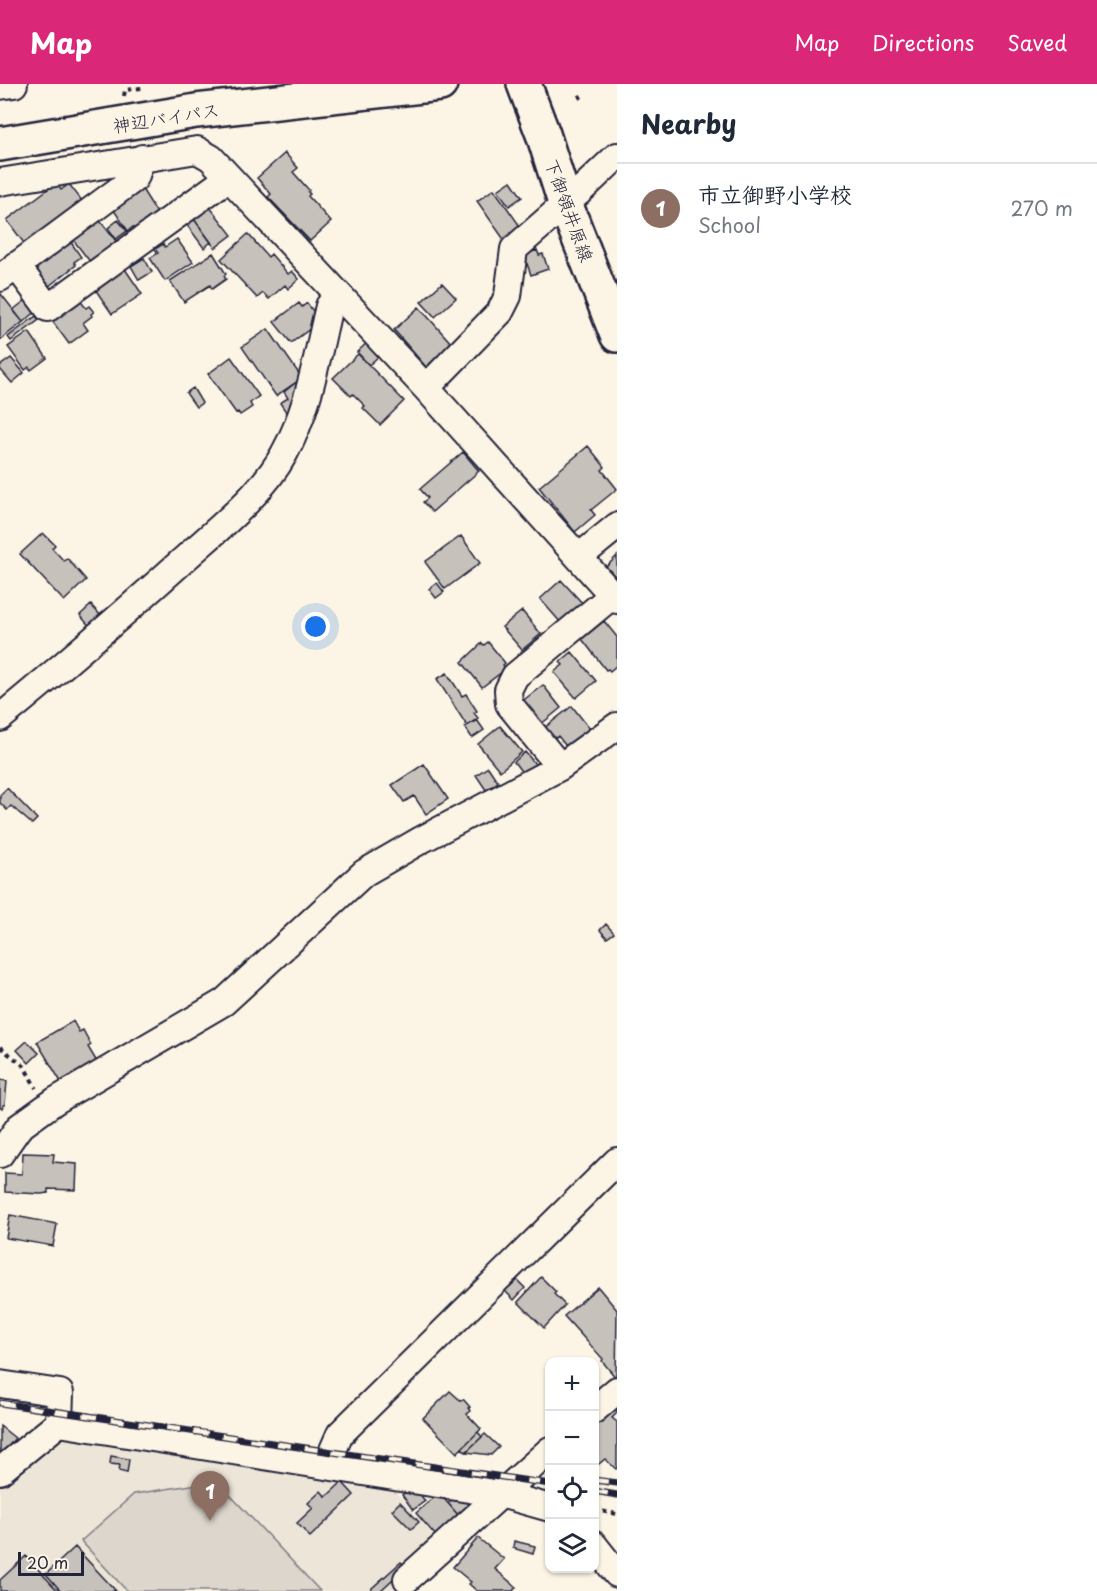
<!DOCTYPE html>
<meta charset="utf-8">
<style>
body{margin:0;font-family:"Playpen Sans","Klee One",sans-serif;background:#f2f2f3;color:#1f2937}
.controls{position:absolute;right:18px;bottom:18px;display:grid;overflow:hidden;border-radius:12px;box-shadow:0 2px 4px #0004}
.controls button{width:54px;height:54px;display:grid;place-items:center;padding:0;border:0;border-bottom:2px solid #e0e1e3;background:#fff;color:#1f2937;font:30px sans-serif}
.scale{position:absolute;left:18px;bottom:15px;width:66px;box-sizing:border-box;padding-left:6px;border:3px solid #22223b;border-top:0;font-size:16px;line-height:21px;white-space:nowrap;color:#22223b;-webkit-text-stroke:4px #fcf5e5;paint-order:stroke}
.you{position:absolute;left:316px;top:543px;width:21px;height:21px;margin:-15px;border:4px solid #fff;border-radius:50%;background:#1a73e8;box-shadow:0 0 0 9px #1a73e833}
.badge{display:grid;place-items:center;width:39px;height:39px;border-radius:50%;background:#db2777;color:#fff;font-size:20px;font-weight:700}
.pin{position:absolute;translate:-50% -50px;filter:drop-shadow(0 2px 3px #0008)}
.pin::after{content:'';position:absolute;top:32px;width:21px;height:18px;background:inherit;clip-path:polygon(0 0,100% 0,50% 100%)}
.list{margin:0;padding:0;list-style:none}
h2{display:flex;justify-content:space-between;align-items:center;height:78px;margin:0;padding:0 24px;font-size:26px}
h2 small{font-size:20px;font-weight:400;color:#747a83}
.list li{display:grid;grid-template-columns:39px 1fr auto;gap:18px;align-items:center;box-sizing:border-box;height:90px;padding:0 24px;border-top:2px solid #e0e1e3}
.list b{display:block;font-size:22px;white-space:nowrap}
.list p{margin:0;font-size:20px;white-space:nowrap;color:#747a83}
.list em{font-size:20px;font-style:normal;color:#747a83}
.icon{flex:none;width:33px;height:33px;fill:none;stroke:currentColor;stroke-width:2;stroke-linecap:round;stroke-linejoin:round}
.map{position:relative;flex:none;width:617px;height:1507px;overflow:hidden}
header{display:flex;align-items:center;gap:36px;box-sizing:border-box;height:84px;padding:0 30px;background:#db2777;color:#fff}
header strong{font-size:28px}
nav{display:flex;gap:33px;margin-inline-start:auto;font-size:21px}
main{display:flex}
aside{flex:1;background:#fff}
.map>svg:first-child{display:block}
.built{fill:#ece5d8}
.green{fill:#dcd6cc;stroke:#7f7c84;stroke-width:1.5}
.building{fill:#c6c1bb;stroke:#22223b;stroke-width:1.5}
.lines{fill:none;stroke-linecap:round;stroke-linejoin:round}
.minor-casing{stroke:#22223b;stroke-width:30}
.secondary-casing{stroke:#22223b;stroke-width:38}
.trunk-casing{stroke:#22223b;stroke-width:38}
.path{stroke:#22223b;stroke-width:4;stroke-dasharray:4.5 4.5;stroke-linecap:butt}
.minor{stroke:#fcf5e5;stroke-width:26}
.secondary{stroke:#fcf5e5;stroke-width:33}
.trunk{stroke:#fcf5e5;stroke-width:33}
.rail-casing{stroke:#22223b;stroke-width:7}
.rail{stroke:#fcf5e5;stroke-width:4.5;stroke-dasharray:14;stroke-linecap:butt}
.labels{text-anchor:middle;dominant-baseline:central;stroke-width:5;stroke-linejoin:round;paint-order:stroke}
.street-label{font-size:18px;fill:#22223b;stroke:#fcf5e5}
</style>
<header>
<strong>Map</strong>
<nav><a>Map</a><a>Directions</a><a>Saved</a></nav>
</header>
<main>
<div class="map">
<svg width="617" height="1507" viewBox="0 0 617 1507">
<rect width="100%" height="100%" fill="#fcf5e5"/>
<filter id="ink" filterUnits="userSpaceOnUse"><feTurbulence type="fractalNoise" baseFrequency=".0167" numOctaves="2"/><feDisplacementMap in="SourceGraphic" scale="12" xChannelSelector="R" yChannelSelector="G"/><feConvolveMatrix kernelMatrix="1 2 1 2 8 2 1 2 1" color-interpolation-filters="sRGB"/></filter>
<g filter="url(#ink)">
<path class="built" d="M61 1351 387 1398 453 1474 415 1506 416 1507H0V1400Z"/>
<path class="green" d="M217 1397 320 1507H127L81 1457 134 1410Z"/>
<path class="building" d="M285 69 298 84 293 88 309 106 308 108 310 110 308 112 331 138 310 157 268 113 271 110 257 94Z
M511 97 522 113 509 122 498 106Z
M56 99 61 106 69 100 83 118 26 162 7 136Z
M140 102 157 129 134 145 133 143 128 147 113 125Z
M494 105 522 145 505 157 477 117Z
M209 122 232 151 215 164 193 134Z
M97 133 116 157 91 179 71 153Z
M194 135 211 158 204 164 187 141Z
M118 136 127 147 116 155 108 144Z
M248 150 268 173 271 170 288 190 292 187 299 195 288 205 285 201 269 215 263 209 257 214 221 175Z
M68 154 81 173 74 178 76 181 49 202 33 181Z
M177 155 193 178 165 197 150 174 158 169 155 165 163 160 165 163Z
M537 166 539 171 543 170 548 185 531 191 524 171Z
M213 169 226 190 224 192 226 195 212 205 210 201 184 218 170 197Z
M144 174 152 188 139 196 131 182Z
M125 185 142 210 112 230 95 205Z
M442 199 456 214 435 233 421 218Z
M1 210 23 238 0 256V211Z
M78 214 86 224 89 222 94 228 91 230 92 232 83 239 88 246 69 260 50 234Z
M27 215 37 227 23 238 13 226Z
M299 219 302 223 307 219 317 232 312 236 315 241 291 259 274 238Z
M419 223 452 260 426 283 394 246Z
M36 232 39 236 11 257 8 253Z
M268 245 302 294 276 312 242 263Z
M29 248 47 274 31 286 29 283 25 286 8 263Z
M368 258 380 271 369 281 357 268Z
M358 270 404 317 380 341 363 324 365 322 353 310 351 312 333 294Z
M231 273 259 312 250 319 252 323 240 331 238 328 236 329 208 290Z
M11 274 24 289 12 299 0 285V282Z
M304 292 291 335 280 319 288 314 284 308Z
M193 304 202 319 196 323 186 309Z
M588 362 605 383 602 386 617 405 591 426 595 431 575 448 539 403Z
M463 368 479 387 432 428 423 418 428 414 420 405Z
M43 449 55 461 52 464 64 477 67 474 86 496 64 517 20 470Z
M461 452 480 479 445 505 425 478Z
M617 472V494L606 483Z
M561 496 584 521 562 540 540 515Z
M437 499 444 508 436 514 429 505Z
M91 521 102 533 90 543 80 531Z
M522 527 541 550 522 566 502 543Z
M604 537 617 553V581L610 587 608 585 606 586 582 555Z
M488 558 505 579 503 581 506 585 482 603 462 578 482 559 484 561Z
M572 568 596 597 576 614 554 588 563 581 560 578Z
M447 589 462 612 466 610 477 627 474 629 478 634 467 642 437 595Z
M543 601 561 624 540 641 521 618Z
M572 622 593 649 570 667 558 652 552 657 543 645Z
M477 636 484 646 472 654 465 643Z
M500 642 522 668 500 687 478 660Z
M525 668 536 681 524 691 514 678Z
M424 680 448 715 426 730 414 712 404 718 392 701Z
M488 683 498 698 486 706 476 691Z
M7 704 37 735 32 740 11 722 7 726 0 719V711Z
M606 840 614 849 607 854 600 846Z
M73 937 79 948 83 946 91 961 88 963 100 983 64 1003 37 958Z
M27 957 39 969 29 979 17 966Z
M0 996 7 997 5 1021H3V1024H0Z
M23 1069 54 1070 53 1078 77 1080 76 1106 48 1105V1109L41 1110 5 1108V1089L22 1090Z
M10 1131 57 1140 53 1162 6 1154Z
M541 1193 556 1208 554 1210 565 1221 544 1244 518 1218Z
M515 1194 525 1204 514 1216 504 1206Z
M598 1203 617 1226 616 1294 602 1277 603 1275 564 1232Z
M450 1307 461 1317 463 1315 470 1323 468 1324 471 1327 467 1330 481 1345 457 1369 423 1334Z
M612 1320 617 1325V1329L612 1334 617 1338V1384L616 1385 605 1375 594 1384V1336Z
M0 1342 15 1354 0 1373Z
M478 1348 482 1353 466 1368 462 1364Z
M485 1350 499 1363 491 1371 466 1368Z
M111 1372 129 1375 127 1389 119 1387 120 1381 110 1380Z
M342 1398 354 1411 310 1453 297 1439 313 1424 308 1419 321 1407 326 1413Z
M414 1402 425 1417 413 1426 402 1411Z
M439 1409 459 1432 436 1452 416 1429Z
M458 1410 465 1412 471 1420 458 1431 448 1419Z
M400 1418 419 1438 411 1445 392 1426Z
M478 1454 504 1475 495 1485 516 1503 513 1507H477L469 1500 471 1498 453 1483Z
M514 1457 535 1462 533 1470 516 1465V1464L513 1463Z
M75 1463 116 1507H61L46 1490Z
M26 1472 58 1507H0V1496Z
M401 1478 406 1483 380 1507H372L371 1505Z"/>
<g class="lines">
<g class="minor-casing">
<path id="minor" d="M0 2 14 0
M0 98 197 66 211 74 426 304 617 516
M16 181 48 224 228 94
M0 194 135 94 142 74
M426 304 500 228 508 212 514 165 579 108 617 72
M579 473 617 442
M0 634C61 584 121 532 180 479 215 447 261 412 284 370 309 325 317 272 329 222L338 211
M560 683 509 620 508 606 515 592 613 511
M0 1070 19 1043 55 1017 224 918 364 789 421 756 560 683 617 642
M0 1300 60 1309 59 1339
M594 1326 617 1306
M326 1382 340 1350 617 1077
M0 1387 59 1339 500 1410 550 1424
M594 1461 617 1490
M407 1495 550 1366"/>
</g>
<g class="secondary-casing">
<path id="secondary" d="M524 0 543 50 565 119 617 251"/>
</g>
<g class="trunk-casing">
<path id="trunk" d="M0 60 196 27 440 0"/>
</g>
<path class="path" d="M579 11 583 18
M124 12 125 6 142 4
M0 963 24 982 36 1004
M594 1426 617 1430"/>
<use href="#minor" class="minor"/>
<use href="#secondary" class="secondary"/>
<use href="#trunk" class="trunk"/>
<g class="rail-casing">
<path id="rail" d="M0 1319 550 1400
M594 1396 617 1399
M594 1407 617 1411"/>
</g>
<use href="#rail" class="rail"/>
</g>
</g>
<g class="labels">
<g class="street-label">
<text transform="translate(166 33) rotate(-9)">神辺バイパス</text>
<text transform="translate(570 126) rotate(70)">下御領井原線</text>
</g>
</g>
</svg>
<div class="controls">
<button>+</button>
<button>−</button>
<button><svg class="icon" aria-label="locate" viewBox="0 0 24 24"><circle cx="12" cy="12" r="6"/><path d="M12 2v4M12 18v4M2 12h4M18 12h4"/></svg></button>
<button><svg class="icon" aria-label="layers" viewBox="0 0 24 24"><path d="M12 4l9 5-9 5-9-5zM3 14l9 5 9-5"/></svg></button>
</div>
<div class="scale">20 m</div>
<div class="you"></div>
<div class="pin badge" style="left:210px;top:1437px;background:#8d6e63">1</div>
</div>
<aside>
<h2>Nearby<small></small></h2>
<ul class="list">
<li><span class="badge" style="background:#8d6e63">1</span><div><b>市立御野小学校</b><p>School</p></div><em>270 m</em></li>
</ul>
</aside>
</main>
